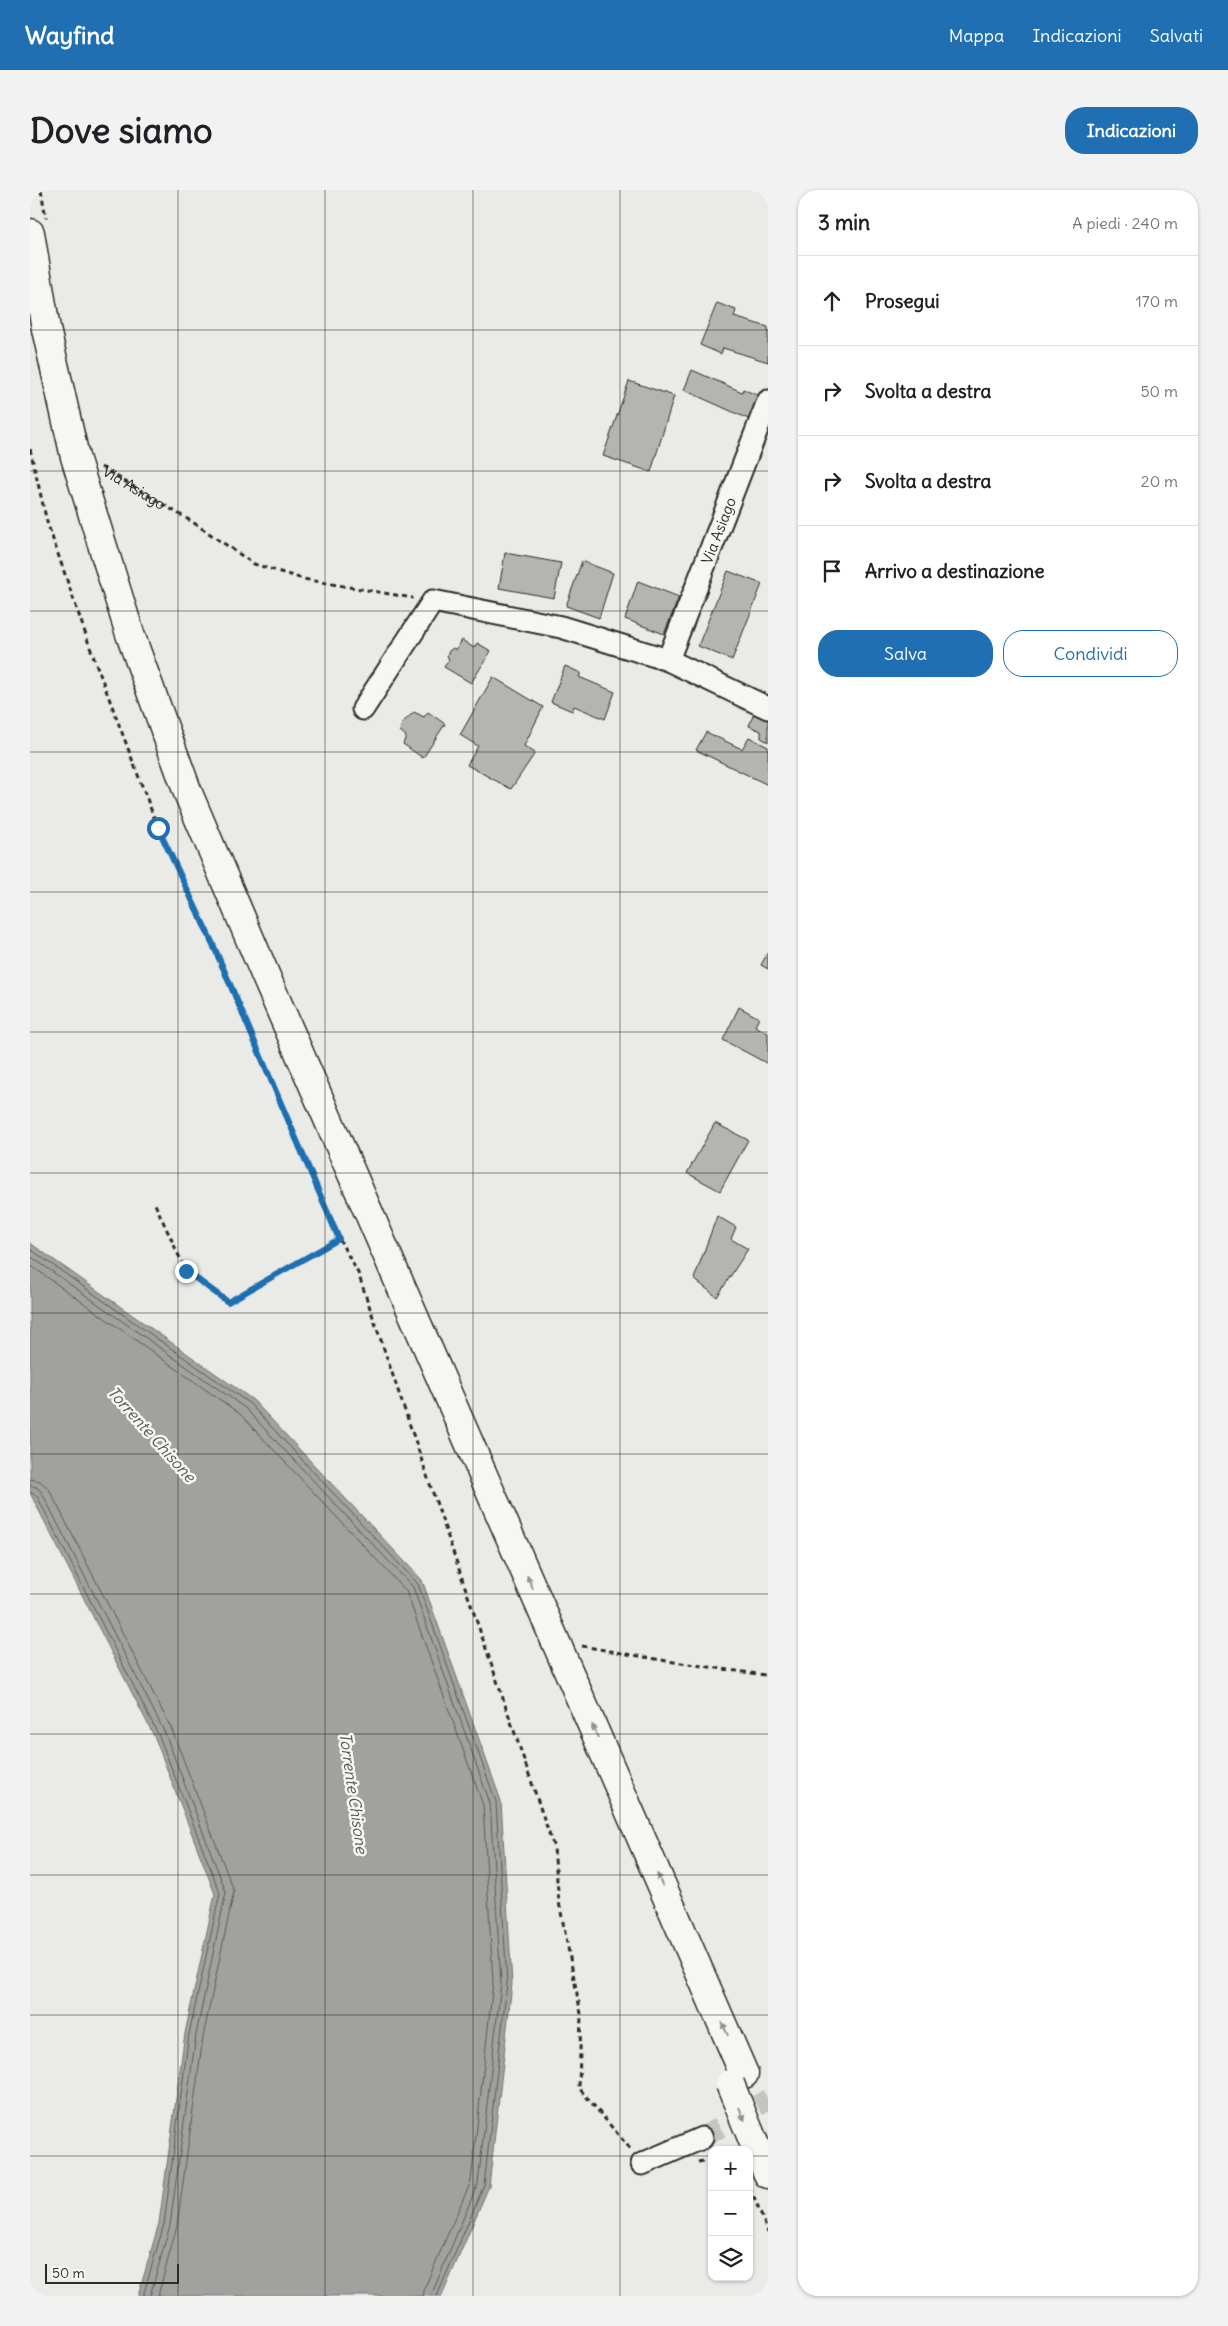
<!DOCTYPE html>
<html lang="it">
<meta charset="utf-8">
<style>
body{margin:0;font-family:Delius,sans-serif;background:#f2f2f2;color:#202124}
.controls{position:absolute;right:15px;bottom:15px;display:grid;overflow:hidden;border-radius:10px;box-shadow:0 1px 4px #0004}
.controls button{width:45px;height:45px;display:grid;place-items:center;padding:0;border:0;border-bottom:1px solid #e0e0e0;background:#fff;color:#202124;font:25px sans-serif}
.scale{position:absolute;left:15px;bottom:12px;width:134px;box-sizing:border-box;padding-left:5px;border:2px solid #2b2b2b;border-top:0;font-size:14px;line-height:18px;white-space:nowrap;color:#2b2b2b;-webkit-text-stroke:4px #f6f6f2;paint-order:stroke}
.stop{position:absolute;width:15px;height:15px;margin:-11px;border:4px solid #1f6fb2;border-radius:50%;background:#fff}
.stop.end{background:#1f6fb2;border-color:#fff;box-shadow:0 1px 5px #0008}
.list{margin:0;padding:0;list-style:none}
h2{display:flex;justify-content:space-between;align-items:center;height:65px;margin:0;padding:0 20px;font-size:21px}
h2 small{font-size:16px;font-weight:400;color:#757577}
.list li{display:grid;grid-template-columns:32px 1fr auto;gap:15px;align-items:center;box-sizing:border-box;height:90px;padding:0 20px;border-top:1px solid #e0e0e0}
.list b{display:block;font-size:19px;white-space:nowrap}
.list em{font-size:16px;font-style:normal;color:#757577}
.actions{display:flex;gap:10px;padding:15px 20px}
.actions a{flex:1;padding:11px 0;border:1px solid #1f6fb2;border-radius:20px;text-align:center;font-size:18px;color:#1f6fb2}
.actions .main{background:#1f6fb2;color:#fff}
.icon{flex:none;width:28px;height:28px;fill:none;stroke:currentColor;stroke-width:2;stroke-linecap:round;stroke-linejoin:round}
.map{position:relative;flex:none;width:738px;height:2106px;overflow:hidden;border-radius:20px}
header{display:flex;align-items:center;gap:30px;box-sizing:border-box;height:70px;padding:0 25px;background:#1f6fb2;color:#fff}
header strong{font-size:24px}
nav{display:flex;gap:28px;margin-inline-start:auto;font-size:18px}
.intro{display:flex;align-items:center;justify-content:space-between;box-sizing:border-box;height:120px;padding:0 30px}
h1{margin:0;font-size:35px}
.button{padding:12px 22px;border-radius:20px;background:#1f6fb2;color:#fff;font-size:18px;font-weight:700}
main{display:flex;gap:30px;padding:0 30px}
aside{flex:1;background:#fff;border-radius:20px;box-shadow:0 1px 4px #0004}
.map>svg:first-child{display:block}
.water{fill:#a1a19e;stroke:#727270}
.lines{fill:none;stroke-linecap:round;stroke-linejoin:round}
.shore{stroke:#5a5a59;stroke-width:1}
.building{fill:#b4b4b1;stroke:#2b2b2b}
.street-tunnel{stroke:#c4c4c1;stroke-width:21;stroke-dasharray:21 11;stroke-linecap:butt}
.street-casing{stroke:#2b2b2b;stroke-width:25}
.highway-casing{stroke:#2b2b2b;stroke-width:31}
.path{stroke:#2b2b2b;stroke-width:3;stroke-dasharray:5 4;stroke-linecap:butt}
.street{stroke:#f6f6f2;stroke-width:21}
.highway{stroke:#f6f6f2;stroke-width:28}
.highway-bridge-casing{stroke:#2b2b2b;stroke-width:31;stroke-linecap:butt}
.highway-bridge{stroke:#f6f6f2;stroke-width:28}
.oneway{fill:#90908e}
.route{stroke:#1f6fb2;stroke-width:6}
.grid{fill:none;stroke:#2b2b2b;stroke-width:1;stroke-opacity:0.55}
.labels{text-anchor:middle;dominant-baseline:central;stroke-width:5;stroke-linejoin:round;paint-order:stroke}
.street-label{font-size:15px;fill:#2b2b2b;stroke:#f6f6f2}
.water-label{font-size:16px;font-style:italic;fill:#545453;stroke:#f6f6f2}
</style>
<header>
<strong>Wayfind</strong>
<nav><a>Mappa</a><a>Indicazioni</a><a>Salvati</a></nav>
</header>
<div class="intro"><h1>Dove siamo</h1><a class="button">Indicazioni</a></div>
<main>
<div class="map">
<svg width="738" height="2106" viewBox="0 0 738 2106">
<rect width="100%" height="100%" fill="#eaeae6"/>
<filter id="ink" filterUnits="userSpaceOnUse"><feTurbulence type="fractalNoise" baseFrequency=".02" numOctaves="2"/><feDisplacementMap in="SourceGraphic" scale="10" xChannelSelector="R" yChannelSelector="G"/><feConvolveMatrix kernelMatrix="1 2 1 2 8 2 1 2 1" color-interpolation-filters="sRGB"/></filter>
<g filter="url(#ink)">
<path class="water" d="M0 1053 223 1210 392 1390 471 1611 482 1794 459 1996 412 2106H108L129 2033 155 1843 185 1704 125 1548 0 1303Z"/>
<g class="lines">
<path class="shore" d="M0 1059 220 1214 388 1394 466 1612 477 1793 454 1995 407 2106
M0 1066 215 1218 383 1397 460 1613 471 1793 448 1993 401 2106
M0 1075 210 1224 376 1401 453 1615 463 1793 441 1991 395 2097 393 2106
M0 1289 10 1291 19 1299 142 1540 204 1701 173 1847 147 2036 128 2106
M0 1296 7 1297 12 1303 135 1543 196 1702 166 1845 140 2035 120 2106
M0 1302 7 1306 129 1546 190 1703 159 1844 134 2034 113 2106"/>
</g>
<path class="building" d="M687 113 706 120 704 127 738 137V172L693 158 691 164 670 155Z
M662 180 712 202 713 199 731 207 723 231 654 200Z
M599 191 644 206 621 282 573 266Z
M475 363 531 373 524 408 469 398Z
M552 371 583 383 569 428 536 416Z
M698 381 732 394 702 470 668 456Z
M608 391 649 407 634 444 595 429Z
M432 450 444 458 447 453 461 461 441 493 414 477 419 470 417 465 419 461 423 458 426 460Z
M535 476 551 483 549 487 585 502 575 529 544 516 542 521 521 512Z
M463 487 513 517 494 556 505 563 481 599 437 575 448 556 430 545Z
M726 518 738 524V552L731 548V541L719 536Z
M384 522 394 527 398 522 415 534 393 568 373 554 376 546 370 541 372 533Z
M676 542 712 559 719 547 738 557V595L666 560Z
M738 762V779L731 775Z
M709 817 729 828 725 836 738 843V874L693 850Z
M685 933 718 950 690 1001 657 983Z
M687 1026 706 1037 701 1049 718 1059 687 1107 664 1089Z"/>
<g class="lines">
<path class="street-tunnel" d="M672 1948 738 1909"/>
<g class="street-casing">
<g id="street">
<path id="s2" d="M638 470 738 211"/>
<path d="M333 519 403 411 531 437 638 470 738 518"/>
<path d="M612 1974 672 1948"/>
</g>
</g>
<g class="highway-casing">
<path id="highway" d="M0 43 16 139 45 267 100 444 158 603 237 789 714 1884
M724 1953 738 1984"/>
</g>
<g class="path">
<path d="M11 0 16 28"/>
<path d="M0 259 17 332 62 463 128 638 181 752 309 1049 198 1112 156 1081 125 1014"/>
<path id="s1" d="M71 277 164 333 224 374 273 389 383 408"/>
<path d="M309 1049 328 1083 524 1658 529 1712 551 1824 549 1898 601 1960"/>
<path d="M552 1456 637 1471 735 1485 738 1487"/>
<path d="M668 1972 682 1969"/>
<path d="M720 1998 738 2042"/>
</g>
<use href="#street" class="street"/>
<use href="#highway" class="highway"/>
<g class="highway-bridge-casing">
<path id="highway-bridge" d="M700 1894 724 1953"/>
</g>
<use href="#highway-bridge" class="highway-bridge"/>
</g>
<defs><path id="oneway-solid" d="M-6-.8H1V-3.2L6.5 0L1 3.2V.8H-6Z" transform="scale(1.25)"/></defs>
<g class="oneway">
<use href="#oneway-solid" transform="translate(500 1392) rotate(-114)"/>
<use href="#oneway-solid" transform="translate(565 1541) rotate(-114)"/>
<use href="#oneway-solid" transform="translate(630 1690) rotate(-114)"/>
<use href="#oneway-solid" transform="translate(695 1839) rotate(-114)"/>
<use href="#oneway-solid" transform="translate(712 1924) rotate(67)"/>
</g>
</g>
<g class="lines" filter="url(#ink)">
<path class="route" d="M128 638 182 752 309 1049 198 1112 156 1081"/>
</g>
<path class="grid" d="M148 0V2106M295 0V2106M443 0V2106M590 0V2106M0 140H738M0 281H738M0 421H738M0 562H738M0 702H738M0 842H738M0 983H738M0 1123H738M0 1264H738M0 1404H738M0 1544H738M0 1685H738M0 1825H738M0 1966H682M719 1966H738"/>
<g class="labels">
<g class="street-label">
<text stroke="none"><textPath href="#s1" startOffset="39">Via Asiago</textPath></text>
<text stroke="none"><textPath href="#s2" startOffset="139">Via Asiago</textPath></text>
</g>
<g class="water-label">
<text transform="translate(122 1244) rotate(48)">Torrente Chisone</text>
<text transform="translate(324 1603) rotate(82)">Torrente Chisone</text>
</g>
</g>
</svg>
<div class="controls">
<button>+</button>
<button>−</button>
<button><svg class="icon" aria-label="layers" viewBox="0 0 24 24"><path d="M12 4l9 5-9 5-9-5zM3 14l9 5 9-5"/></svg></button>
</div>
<div class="scale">50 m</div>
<div class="stop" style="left:128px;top:638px"></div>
<div class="stop end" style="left:156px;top:1081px"></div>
</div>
<aside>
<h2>3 min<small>A piedi · 240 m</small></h2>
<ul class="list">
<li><svg class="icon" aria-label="ahead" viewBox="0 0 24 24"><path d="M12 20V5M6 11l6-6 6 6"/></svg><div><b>Prosegui</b></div><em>170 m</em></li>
<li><svg class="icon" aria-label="right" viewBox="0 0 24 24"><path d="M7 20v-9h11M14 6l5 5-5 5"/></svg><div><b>Svolta a destra</b></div><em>50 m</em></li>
<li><svg class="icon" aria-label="right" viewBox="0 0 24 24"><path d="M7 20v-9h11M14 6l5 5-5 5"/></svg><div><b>Svolta a destra</b></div><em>20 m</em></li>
<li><svg class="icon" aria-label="arrive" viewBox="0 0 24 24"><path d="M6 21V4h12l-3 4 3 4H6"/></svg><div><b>Arrivo a destinazione</b></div></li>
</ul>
<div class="actions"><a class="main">Salva</a><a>Condividi</a></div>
</aside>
</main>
